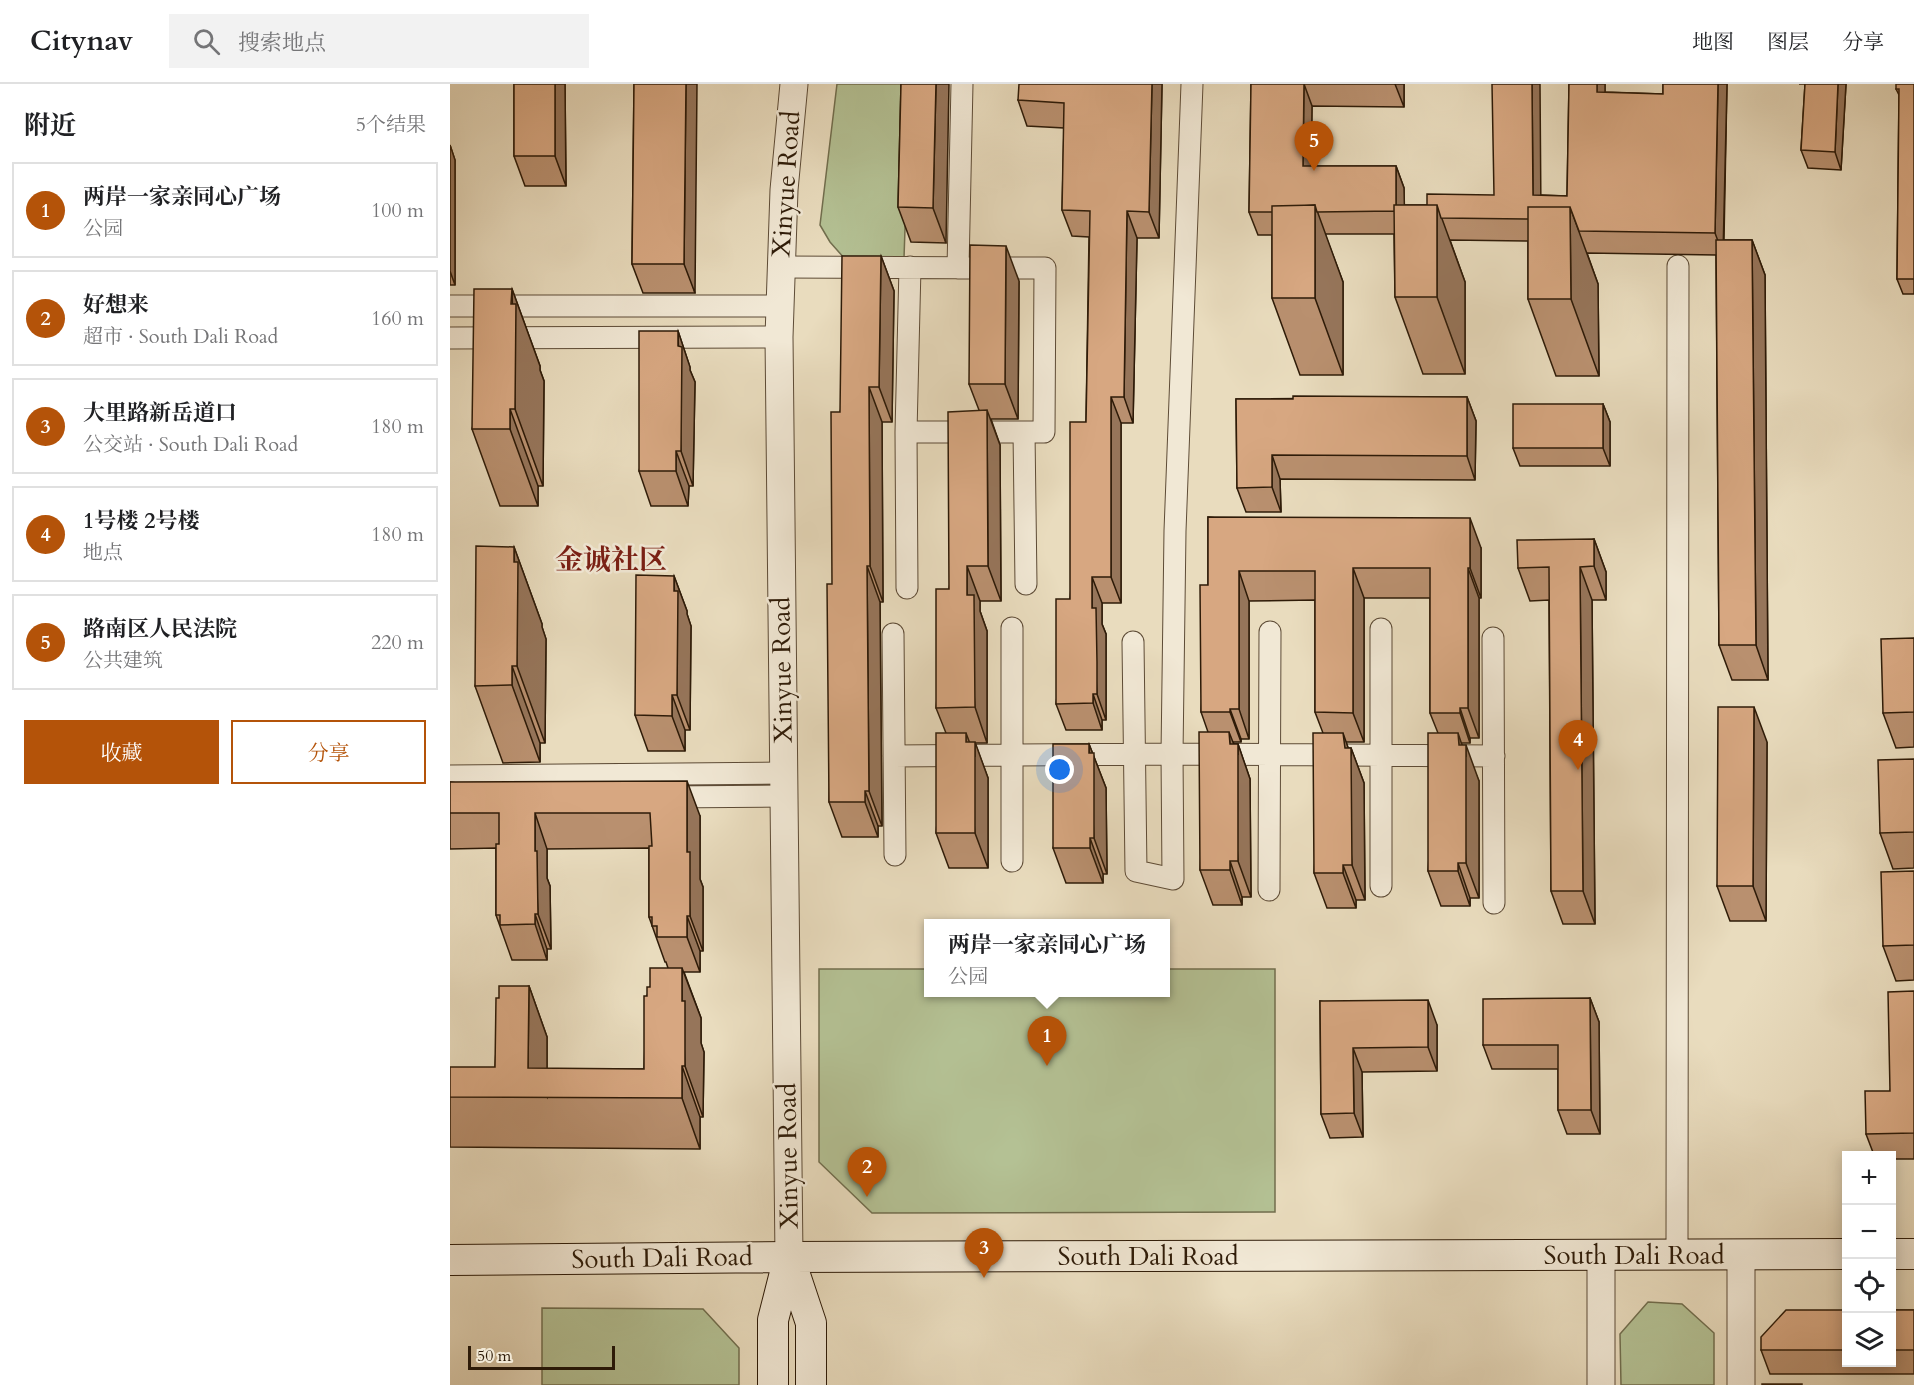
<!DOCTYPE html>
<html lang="zh">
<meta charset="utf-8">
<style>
body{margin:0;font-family:Cardo,"Noto Serif SC",serif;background:#f2f2f2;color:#202124}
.controls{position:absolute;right:18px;bottom:18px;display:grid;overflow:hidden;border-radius:0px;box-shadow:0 3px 15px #0003}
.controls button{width:54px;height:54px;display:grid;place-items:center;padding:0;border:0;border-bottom:2px solid #e0e0e0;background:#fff;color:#202124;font:30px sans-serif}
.scale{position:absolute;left:18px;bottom:15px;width:147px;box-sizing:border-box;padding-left:6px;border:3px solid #2e1b08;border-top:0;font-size:16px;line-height:21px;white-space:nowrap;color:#2e1b08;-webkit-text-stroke:4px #f1e8d5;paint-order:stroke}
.you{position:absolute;left:610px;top:686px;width:21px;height:21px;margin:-15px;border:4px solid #fff;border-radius:50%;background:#1a73e8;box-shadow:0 0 0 9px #1a73e833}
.badge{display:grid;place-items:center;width:39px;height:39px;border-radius:50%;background:#b45309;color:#fff;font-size:20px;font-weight:700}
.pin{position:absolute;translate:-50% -50px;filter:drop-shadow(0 2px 3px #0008)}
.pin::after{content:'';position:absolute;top:32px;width:21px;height:18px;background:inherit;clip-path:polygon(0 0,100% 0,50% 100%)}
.popup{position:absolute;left:474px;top:835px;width:246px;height:78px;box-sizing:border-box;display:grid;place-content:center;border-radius:0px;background:#fff;filter:drop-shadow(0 2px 4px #0005);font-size:20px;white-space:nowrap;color:#757577}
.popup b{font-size:22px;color:#202124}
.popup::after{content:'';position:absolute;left:50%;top:100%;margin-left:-12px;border:12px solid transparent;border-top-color:#fff}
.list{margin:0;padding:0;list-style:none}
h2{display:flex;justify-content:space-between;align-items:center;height:78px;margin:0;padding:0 24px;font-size:26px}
h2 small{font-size:20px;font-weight:400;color:#757577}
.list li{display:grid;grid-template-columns:39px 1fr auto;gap:18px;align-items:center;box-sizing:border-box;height:96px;margin:0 12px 12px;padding:0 12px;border:2px solid #e0e0e0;border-radius:0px}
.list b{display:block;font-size:22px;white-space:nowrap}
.list p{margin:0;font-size:20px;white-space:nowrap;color:#757577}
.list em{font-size:20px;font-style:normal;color:#757577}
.actions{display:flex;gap:12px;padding:18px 24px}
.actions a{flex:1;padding:14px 0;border:2px solid #b45309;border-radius:0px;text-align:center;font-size:21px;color:#b45309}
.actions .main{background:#b45309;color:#fff}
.icon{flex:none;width:33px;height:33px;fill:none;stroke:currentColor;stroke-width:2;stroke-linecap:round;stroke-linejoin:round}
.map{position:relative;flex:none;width:1464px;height:1301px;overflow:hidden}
header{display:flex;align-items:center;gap:36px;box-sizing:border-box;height:84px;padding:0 30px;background:#fff;border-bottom:2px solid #e0e0e0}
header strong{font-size:28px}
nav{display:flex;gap:33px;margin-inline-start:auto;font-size:21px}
.search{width:420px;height:54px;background:#f2f2f2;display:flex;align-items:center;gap:15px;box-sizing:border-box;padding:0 21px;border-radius:0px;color:#757577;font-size:22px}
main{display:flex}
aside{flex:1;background:#fff}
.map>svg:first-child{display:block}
.green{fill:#b4c194;stroke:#716e4e;stroke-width:1.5}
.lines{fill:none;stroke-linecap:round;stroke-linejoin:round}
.minor-casing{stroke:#5d4b36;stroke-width:23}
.tertiary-casing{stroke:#5d4b36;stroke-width:29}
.secondary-casing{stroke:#2e1b08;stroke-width:32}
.minor{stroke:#f1e8d5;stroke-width:21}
.tertiary{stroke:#f1e8d5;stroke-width:27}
.secondary{stroke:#f1e8d5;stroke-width:30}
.wall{fill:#b9906f;stroke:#2e1b08;stroke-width:1.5}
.shaded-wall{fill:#96755a;stroke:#2e1b08;stroke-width:1.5}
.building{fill:#d7a781;stroke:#2e1b08;stroke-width:1.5}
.labels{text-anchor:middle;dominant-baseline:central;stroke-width:5;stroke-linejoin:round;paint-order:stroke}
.street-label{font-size:26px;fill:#2e1b08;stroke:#f1e8d5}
.quarter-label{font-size:28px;font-weight:bold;fill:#7a1f14;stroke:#f1e8d5}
</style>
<header>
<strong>Citynav</strong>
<div class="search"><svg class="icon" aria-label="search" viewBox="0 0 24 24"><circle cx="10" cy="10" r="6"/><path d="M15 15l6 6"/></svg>搜索地点</div>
<nav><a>地图</a><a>图层</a><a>分享</a></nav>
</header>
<main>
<aside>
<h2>附近<small>5个结果</small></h2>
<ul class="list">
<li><span class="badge">1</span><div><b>两岸一家亲同心广场</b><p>公园</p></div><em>100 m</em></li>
<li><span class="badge">2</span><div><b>好想来</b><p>超市 · South Dali Road</p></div><em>160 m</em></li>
<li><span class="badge">3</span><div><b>大里路新岳道口</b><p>公交站 · South Dali Road</p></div><em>180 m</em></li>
<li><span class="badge">4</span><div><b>1号楼 2号楼</b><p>地点</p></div><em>180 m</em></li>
<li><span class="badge">5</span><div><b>路南区人民法院</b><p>公共建筑</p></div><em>220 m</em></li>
</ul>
<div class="actions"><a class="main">收藏</a><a>分享</a></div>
</aside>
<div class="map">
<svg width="1464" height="1301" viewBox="0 0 1464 1301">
<rect width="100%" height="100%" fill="#e9dcbe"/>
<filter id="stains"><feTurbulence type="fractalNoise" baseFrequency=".00333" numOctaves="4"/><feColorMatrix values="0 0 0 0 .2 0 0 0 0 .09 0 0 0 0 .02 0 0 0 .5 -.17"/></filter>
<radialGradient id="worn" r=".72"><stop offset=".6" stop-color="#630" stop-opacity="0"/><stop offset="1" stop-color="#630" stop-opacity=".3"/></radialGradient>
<path class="green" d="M387 0H460L454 174 395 175 380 158 370 141Z
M369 885H478V908H716V885H825V1128L422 1129 369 1078Z
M1198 1218 1232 1220 1264 1249V1301H1171L1170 1250Z
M92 1224 253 1225 289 1264V1301H92Z"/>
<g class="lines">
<g class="minor-casing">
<path id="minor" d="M330 183 595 184 594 348H456
M508 184 512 0
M0 222H330
M0 254 329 253
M574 348 576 500
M457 504 456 348 460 183
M562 544V777
M443 550 445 771
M1043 554 1044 819
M683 558 686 787 723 795 722 670 725 447 742 0
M444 672 722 670 1044 672
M0 692 333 689
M214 713 334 712
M931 802V545
M819 806 820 548
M1227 1170 1228 182"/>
</g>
<g class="tertiary-casing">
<path id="tertiary" d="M339 1173 329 253 334 106 344 0
M1151 1301V1171
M1291 1301V1171"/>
</g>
<g class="secondary-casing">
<path id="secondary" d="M1442 1170H1464
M339 1173 361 1239V1301
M0 1176 339 1173 1396 1170
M323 1301V1236L339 1173"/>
</g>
<use href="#minor" class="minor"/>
<use href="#tertiary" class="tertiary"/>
<use href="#secondary" class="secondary"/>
</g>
<path class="wall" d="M64 0H115L116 102H75L64 72Z
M184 0 245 209H193L182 180Z
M451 0 496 159 461 158 448 123Z
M712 0 709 154H687L683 339H671V519H652V540L656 550V636H652V646H616L606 620 620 515 636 338 639 153 622 152 612 126 614 44 577 42 568 16Z
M801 0H954V23L862 22 861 82H946L954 104V121H977L1091 111 1117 112 1119 0H1155V8L1213 10V0H1277L1274 156H1302L1315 191 1318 596H1282L1269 561 1266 171 1137 169 1148 200 1149 292H1106L1078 215V157L1000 156 1015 198V290H973L945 213 944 150H875L893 198V291H850L822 214V151H808L799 128Z
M1349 0H1396L1391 86 1358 84 1351 66 1355 0Z
M1464 0V210H1453L1447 195 1449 11 1446 5Z
M0 61 5 76V201H0Z
M431 172 444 207 442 338H432L433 518H430L432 742H428V753H392L379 718 390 328Z
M569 197 568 335H541L550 361 551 517H530V527L537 547V659H525L538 694V784H499L486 749 496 649 486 624 499 505 529 326 519 300Z
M62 205 90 282V286L94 297 93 402H88V422H50L22 345Z
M228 247 240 283V286L245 298 243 402H239L238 422H201L189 387Z
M1017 313 1026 337 1025 396 830 395 831 428H796L787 404 786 315Z
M1153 320 1160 338V382H1070L1063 364Z
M758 433 1031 464V514H1029V654H1020V659H1011L1029 697V814H1020V822H991L978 787 988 649 980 629V514H914V658H896L898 664H901L914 699 915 816H906V824H877L864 789 873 649 865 628V516L799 517V655H791V658H783L784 660H788L800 695 801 813H792V821H763L750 786 758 648 751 628 758 501Z
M1144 455 1156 488V516H1142L1145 840H1113L1101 807 1099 516 1080 517 1068 484Z
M64 463 92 540V543L96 555 95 659H90V678L53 679 25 602Z
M224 492 237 527V530L241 542 240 646H235V667H198L185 631Z
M1464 554V663L1446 664 1433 629Z
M1317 658 1316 837H1280L1267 802Z
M639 660 656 704 657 790H653V799H616L603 764Z
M1464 675V784L1443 785 1430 749Z
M0 698 250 732V795L253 803V867H250V888H234L251 934V959L254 968 253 1033H250V1065L0 1063V1013L45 983 49 914 79 902 97 953V985H194L197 912 200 903 218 884 216 878H215L199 833V764L97 765V794L100 802 101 865H97V876H62L46 831V764L0 765Z
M1464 787V896L1446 897 1433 862Z
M1464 907V1075H1442V1071H1424L1416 1050 1440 1007Z
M1140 914 1149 938 1150 1050H1117L1108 1026V985H1042L1033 961Z
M870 917 987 941V987L912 988 913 1053 880 1054 871 1030Z
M1396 1226V1278H1442V1226H1464V1290H1320L1311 1266Z"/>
<path class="shaded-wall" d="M105 0H115L116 102 105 72Z
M236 0H247L245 209 234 180Z
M486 0H499L496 159 483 124Z
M702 0H712L709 154 699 128Z
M854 0 862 22 861 105 853 82Z
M945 0H954V23Z
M1082 0H1090L1091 134 1083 111Z
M1147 0H1155V30L1147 8Z
M1268 0H1277L1273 171 1265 149Z
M1388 0H1396L1391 86 1385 68Z
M0 61 5 76V201L0 187Z
M946 82 954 104 955 150 946 127Z
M865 121 893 198V291L865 214Z
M987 121 1015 198V290L987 213Z
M1120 123 1148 200 1149 292 1121 215Z
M677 127 687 154 683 339 674 313Z
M1302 156 1315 191 1318 596 1306 561Z
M556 162 569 197 568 335 555 300Z
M431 172 444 207 442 338 429 303Z
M62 205 90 282V286L94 297 93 402 65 325Z
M228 247 240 283V286L245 298 243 402 231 367Z
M419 303 432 338 433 518 420 482Z
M661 313 671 339V519L661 493Z
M1017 313 1026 337 1025 396 1017 372Z
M1153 320 1160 338V382L1153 364Z
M60 325 88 402V422L60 345Z
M537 326 550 361 551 517 538 482Z
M226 367 239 402 238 422 226 387Z
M822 371 830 395 831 428 822 403Z
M1020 434 1031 464V514L1020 484Z
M1144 455 1156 488V516L1144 482Z
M64 463 92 540V543L96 555 95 659 67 582Z
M417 482 430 518 432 742 419 707Z
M517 482 530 517V527L537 547V659L525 623 517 511Z
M1130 483 1142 516 1145 840 1133 807Z
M903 484 914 514V658L903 629Z
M1018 484 1029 514V654L1018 624Z
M789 487 799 517V655L789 625Z
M224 492 237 527V530L241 542 240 646 227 611Z
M642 493 652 519V540L656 550V636L647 610 642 524Z
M62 582 90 659V678L62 601Z
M643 610 652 636V646L643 619Z
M222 611 235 646V667L222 632Z
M1304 623 1317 658 1316 837 1303 802Z
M1010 624 1020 654V659L1010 629Z
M780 625 791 655V658L780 628Z
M779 648 788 671V660L800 695 801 813 788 777Z
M516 649 525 673V658L538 694V784L525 749 516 658Z
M893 649 901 672V664L914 699 915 816 902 781Z
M1008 649 1016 673V661L1029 697V814L1016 779Z
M639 660 656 704 657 790 644 754Z
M237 697 250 732V795L253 803V867L240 832 237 768Z
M415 707 428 742V753L415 718Z
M85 729 97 765V794L100 802 101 865 88 830 85 767Z
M640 754 653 790V799L640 764Z
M780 777 792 813V821L780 786Z
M1008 779 1020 814V822L1008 787Z
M893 781 906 816V824L893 789Z
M85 830 97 865V876L85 840Z
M237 832 250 867V888L237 853Z
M232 884 251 934V959L254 968 253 1033 235 982 232 917Z
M79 902 97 953V1013L78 984Z
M1140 914 1149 938 1150 1050 1141 1026Z
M978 916 987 941V987L978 963Z
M903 964 912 988 913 1053 904 1029Z
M232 982 250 1033V1065L232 1014Z"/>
<path class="building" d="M64 0H105V72H64Z
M184 0H236L234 180H182Z
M451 0H486L483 124 448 123Z
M569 0H702L699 128 677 127 674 313H661V493H642V524H646L647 578V610H643V619L606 620V515H620V338H636L640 127 612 126 614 19 568 16Z
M801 0H854L853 82H946V121H944V127L867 128 865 121 822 122V128H799Z
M1042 0H1082L1083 111 1117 112 1119 0H1147V8L1213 10V0H1268L1265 149 1129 147 1120 123H1078V135L991 134 987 121H977V110L1044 111Z
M1355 0H1388L1385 68 1351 66Z
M1446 0H1464V195H1447L1449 5H1446Z
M865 121V214H822V122Z
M944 121H987V213H945Z
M1078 123H1120L1121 215H1078Z
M1266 156H1302L1306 561H1269Z
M520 161 556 162 555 300H519Z
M392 172H431L429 303H419L420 482H417L419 707H415V718H379L377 500H382L381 328H390Z
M24 205H62L61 220H66L65 325H60V345H22Z
M189 247H228V262L232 263 231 367H226V387H189Z
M843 312 1017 313V372L822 371V403L787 404 786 315H843Z
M1063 320H1153V364H1063Z
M537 326 538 482H517V511H524L525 623 486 624V505H499L498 328Z
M758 433 1020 434V484H1018V624H1010V629H980V484H903V629L865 628V487H789V625H780V628H751L750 501H758Z
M1144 455V482L1130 483 1133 807H1101L1099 483 1068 484 1067 456Z
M26 462 64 463V478H68L67 582H62V601L25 602Z
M186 491 224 492V507H228L227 611H222V632L185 631Z
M1464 554V628L1433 629 1431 555Z
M1268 623H1304L1303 802H1267Z
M749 648H779L780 660H788V777H780V786H750Z
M486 649H516V658H525V749H486Z
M863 649H893L895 664H901L902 781H893V789H864Z
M978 649H1008L1009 661H1016V779H1008V787H978Z
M603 660H639V669H644V754H640V764H603Z
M1464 675V748L1430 749 1428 676Z
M237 697V768H240V832H237V853H207V842H202V833H199V762H202L200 729H85V767H87L88 830H85V840L50 841V831H46V760H49V729H0V698Z
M1464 787V861L1433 862 1431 788Z
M200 884H232V917H235V982H232V1014L0 1013V983H45L46 914H49V902H79L78 984 194 985V912H197V903H200Z
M1464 907V1049L1416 1050 1415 1007H1440L1438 908Z
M1140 914 1141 1026H1108V961H1033V915Z
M978 916V963L903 964 904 1029 871 1030 870 917Z
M1336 1226H1396V1266H1311V1253Z
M1442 1226H1464V1266H1442Z
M1312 1300H1352V1301H1312Z"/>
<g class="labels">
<g class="street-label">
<text transform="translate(336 100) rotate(-86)">Xinyue Road</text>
<text transform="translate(332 586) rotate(-91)">Xinyue Road</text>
<text transform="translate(338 1072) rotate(-91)">Xinyue Road</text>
<text x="1184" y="1171">South Dali Road</text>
<text x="698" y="1172">South Dali Road</text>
<text transform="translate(212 1174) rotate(-1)">South Dali Road</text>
</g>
<g class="quarter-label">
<text x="161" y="476">金诚社区</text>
</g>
</g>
<rect width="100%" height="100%" filter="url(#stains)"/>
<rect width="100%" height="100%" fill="url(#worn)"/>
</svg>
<div class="controls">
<button>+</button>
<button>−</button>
<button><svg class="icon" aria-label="locate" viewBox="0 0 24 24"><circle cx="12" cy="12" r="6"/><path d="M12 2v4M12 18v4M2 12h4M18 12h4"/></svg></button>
<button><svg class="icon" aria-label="layers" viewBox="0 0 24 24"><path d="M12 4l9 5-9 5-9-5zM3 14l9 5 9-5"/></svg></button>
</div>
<div class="scale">50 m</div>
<div class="you"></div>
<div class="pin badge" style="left:597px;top:982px">1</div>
<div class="popup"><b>两岸一家亲同心广场</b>公园</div>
<div class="pin badge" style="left:417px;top:1113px">2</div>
<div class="pin badge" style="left:534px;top:1194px">3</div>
<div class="pin badge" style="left:1128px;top:686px">4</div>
<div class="pin badge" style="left:864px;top:87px">5</div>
</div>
</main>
